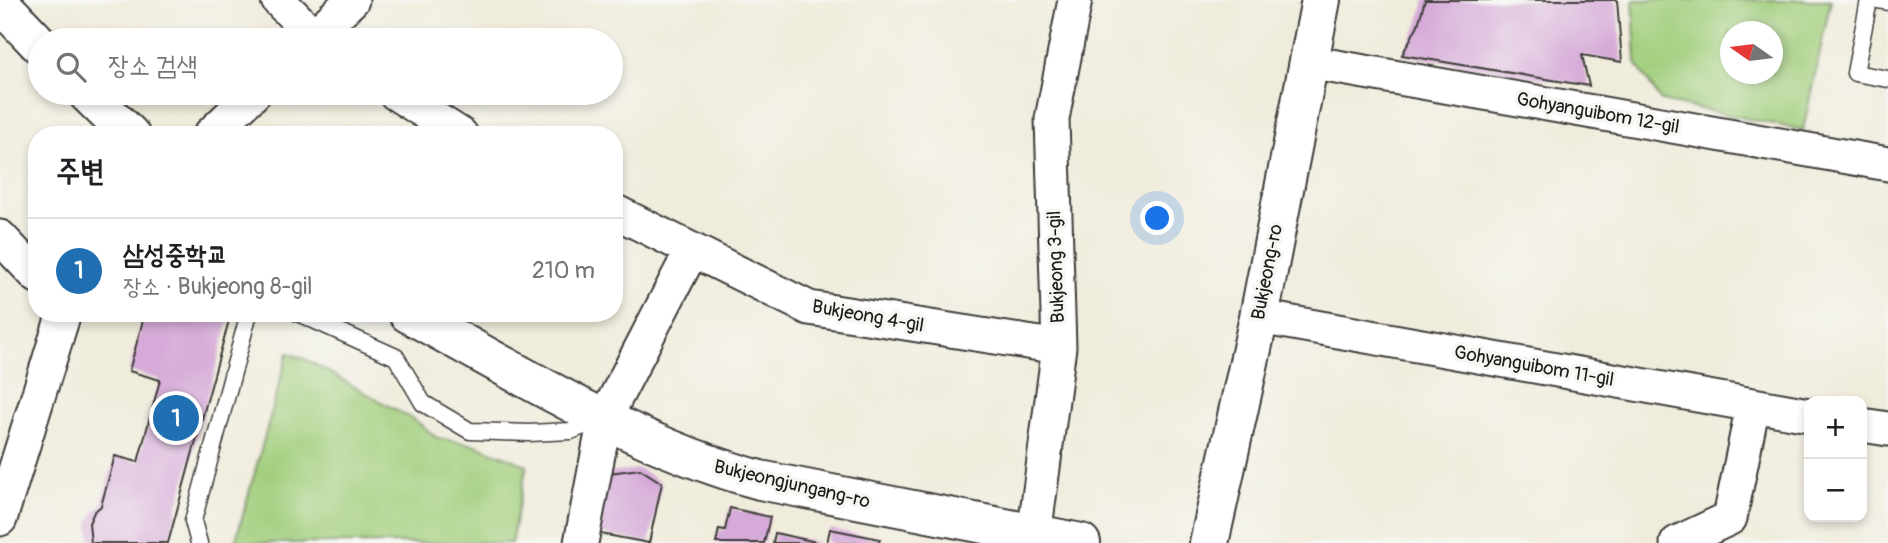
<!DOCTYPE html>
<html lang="ko">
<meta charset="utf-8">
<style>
body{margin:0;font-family:Pangolin,"Poor Story",sans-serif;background:#f2f2f2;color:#202124}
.controls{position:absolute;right:21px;bottom:21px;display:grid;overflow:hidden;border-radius:14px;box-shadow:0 4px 10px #0003}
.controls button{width:63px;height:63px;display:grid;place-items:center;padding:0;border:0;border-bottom:2px solid #e0e0e0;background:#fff;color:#202124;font:35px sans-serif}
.compass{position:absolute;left:1720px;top:21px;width:63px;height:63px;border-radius:50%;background:#fff;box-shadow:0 4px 10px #0003;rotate:284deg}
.you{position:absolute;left:1158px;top:219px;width:24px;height:24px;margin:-18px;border:5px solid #fff;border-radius:50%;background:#1a73e8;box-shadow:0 0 0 10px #1a73e833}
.badge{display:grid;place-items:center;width:46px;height:46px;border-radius:50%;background:#1f6fb2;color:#fff;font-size:23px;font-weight:700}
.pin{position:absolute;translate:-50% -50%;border:4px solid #fff;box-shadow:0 2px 7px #0006}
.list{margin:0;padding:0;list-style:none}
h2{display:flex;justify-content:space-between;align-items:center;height:91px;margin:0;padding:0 28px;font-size:30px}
h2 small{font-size:23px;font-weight:400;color:#757577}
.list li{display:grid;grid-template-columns:46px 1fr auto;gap:21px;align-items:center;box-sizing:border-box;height:105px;padding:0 28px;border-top:2px solid #e0e0e0}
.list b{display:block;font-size:26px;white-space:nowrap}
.list p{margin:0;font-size:23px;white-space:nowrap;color:#757577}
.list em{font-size:23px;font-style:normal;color:#757577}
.icon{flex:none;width:38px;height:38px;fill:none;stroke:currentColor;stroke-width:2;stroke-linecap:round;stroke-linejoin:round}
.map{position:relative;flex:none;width:1888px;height:543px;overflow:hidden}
.search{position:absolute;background:#fff;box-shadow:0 4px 10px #0003;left:28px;top:28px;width:595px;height:77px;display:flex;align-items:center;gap:18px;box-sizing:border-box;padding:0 24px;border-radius:38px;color:#757577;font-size:26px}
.panel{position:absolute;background:#fff;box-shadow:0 4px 10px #0003;left:28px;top:126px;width:595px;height:196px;border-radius:28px}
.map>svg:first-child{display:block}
.green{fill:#a1ce7c;stroke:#5e754c;stroke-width:2;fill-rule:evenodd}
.building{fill:#d6aad8}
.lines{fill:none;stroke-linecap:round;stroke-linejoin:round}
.lane-casing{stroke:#3c3b39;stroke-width:19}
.street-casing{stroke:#3c3b39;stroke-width:37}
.secondary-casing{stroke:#3c3b39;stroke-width:42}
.lane{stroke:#fff;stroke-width:16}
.street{stroke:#fff;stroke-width:33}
.secondary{stroke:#fff;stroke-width:38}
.labels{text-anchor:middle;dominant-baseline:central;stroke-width:7;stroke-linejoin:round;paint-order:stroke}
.street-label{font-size:19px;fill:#1c1c1c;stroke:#f6f6f2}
</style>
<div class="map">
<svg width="1888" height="543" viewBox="0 0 1888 543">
<rect width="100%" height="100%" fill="#f6f6f2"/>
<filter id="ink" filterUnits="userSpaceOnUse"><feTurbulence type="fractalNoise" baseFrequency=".0143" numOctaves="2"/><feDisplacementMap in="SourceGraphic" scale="14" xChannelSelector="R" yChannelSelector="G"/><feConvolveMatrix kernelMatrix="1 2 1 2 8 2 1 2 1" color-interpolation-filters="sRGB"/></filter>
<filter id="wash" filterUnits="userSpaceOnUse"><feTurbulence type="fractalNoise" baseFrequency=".00686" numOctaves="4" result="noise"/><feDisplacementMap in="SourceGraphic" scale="28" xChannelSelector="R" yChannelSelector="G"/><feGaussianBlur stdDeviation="1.57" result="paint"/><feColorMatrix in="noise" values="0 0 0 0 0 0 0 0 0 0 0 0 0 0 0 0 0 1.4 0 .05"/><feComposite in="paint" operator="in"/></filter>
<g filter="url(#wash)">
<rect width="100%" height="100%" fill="#f0ecdb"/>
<path class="green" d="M1633 0H1831L1803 130 1661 101 1636 63ZM1730 32H1772V74H1730Z
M288 353 305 359 419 423 437 438 476 445 527 465 511 543H235Z"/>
<g id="blocks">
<path class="building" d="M1425 0H1617L1622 62 1582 55 1589 86 1402 55 1418 25Z
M145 313H231L168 543H91L89 523 94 512 101 506 115 456 138 462 160 380 129 371Z
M640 469 662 483 649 543 596 533 609 473Z
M730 508 770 517 764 543H716L719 529 725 530Z
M830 529 880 539 879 543H827Z
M775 533 817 542V543H773Z"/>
</g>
</g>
<g filter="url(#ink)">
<use href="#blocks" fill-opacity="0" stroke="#3c3b39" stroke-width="2"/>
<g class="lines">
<g class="lane-casing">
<path id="lane" d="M1869 0 1855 73 1888 79
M1877 0 1888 2
M298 313 396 357 423 403 470 431 529 433 571 431 599 420
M199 543 193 521 249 313"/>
</g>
<g class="street-casing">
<path id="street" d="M278 0 318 40
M310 40 352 0
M1308 62 1888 164
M395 93 461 135
M210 135 254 93
M614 211 809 308 1059 347
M0 237 37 276
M1259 317 1809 415
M1862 425 1888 429
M0 519 64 313
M581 543 605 418 692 250
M1033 543 1059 347 1052 119 1075 0
M1677 543 1730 518 1753 405"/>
</g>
<g class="secondary-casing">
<path id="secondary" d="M0 3 40 45
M87 93 130 135
M408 313C520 374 637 447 760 480L1081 543
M1209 543 1259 317 1321 0"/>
</g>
<use href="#lane" class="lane"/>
<use href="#street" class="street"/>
<use href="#secondary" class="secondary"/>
</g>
</g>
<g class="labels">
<g class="street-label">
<text transform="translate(1598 113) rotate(10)">Gohyanguibom 12-gil</text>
<text transform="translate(1056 267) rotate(-92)">Bukjeong 3-gil</text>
<text transform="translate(1267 272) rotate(-79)">Bukjeong-ro</text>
<text transform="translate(868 316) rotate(10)">Bukjeong 4-gil</text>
<text transform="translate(1534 366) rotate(10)">Gohyanguibom 11-gil</text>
<text transform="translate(792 484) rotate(13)">Bukjeongjungang-ro</text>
</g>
</g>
</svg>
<div class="controls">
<button>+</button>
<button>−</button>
</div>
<svg class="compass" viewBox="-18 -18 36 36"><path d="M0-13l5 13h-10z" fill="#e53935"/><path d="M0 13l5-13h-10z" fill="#757577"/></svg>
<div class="you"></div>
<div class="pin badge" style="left:176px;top:418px">1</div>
<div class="search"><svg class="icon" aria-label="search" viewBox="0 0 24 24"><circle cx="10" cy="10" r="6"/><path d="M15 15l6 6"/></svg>장소 검색</div>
<section class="panel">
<h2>주변<small></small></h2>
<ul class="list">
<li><span class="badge">1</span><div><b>삼성중학교</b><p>장소 · Bukjeong 8-gil</p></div><em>210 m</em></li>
</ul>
</section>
</div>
